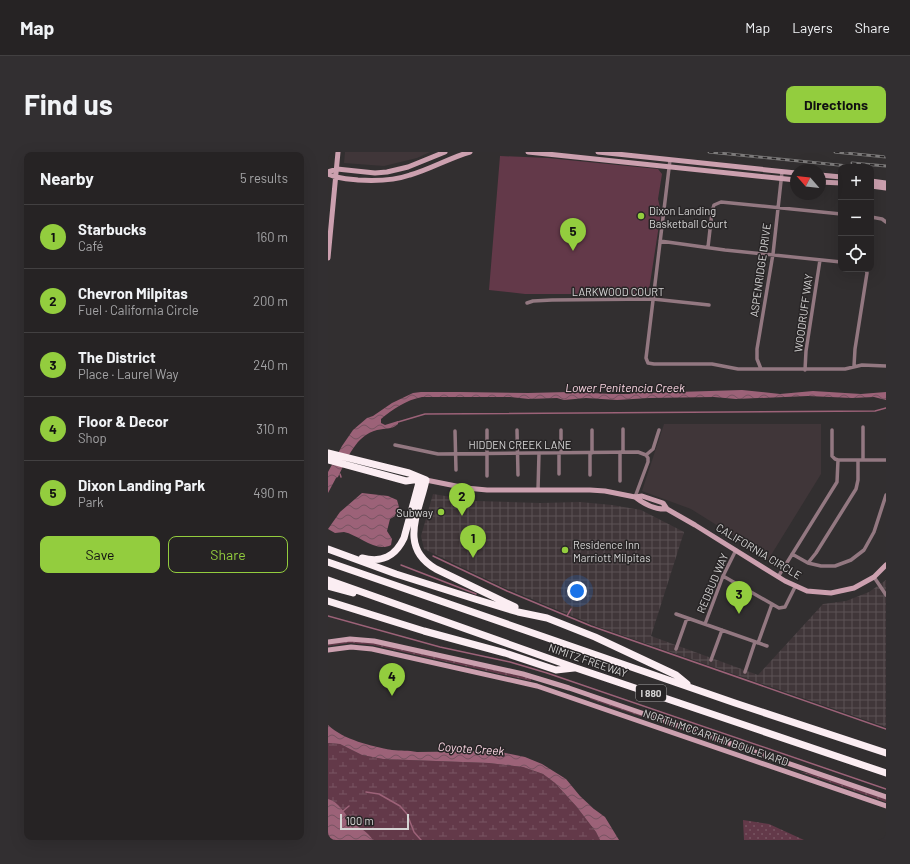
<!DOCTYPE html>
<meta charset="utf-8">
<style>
body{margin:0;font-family:Barlow,sans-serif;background:#322f31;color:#f1f3f6}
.controls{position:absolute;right:12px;top:12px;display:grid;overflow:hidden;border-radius:8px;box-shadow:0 4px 16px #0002}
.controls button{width:36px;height:36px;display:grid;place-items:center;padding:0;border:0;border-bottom:1px solid #424041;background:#262324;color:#f1f3f6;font:20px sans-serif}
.compass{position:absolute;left:462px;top:12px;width:36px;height:36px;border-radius:50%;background:#262324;box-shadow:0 4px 16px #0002;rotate:298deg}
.scale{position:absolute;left:12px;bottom:10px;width:69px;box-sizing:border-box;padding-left:4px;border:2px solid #d5d4d4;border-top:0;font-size:11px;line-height:14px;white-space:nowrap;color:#d5d4d4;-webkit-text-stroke:3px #282526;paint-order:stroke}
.you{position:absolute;left:249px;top:439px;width:14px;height:14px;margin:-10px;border:3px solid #fff;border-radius:50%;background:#1a73e8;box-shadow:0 0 0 6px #1a73e833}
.badge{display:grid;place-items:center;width:26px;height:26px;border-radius:50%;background:#93cd3e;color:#111;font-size:13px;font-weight:700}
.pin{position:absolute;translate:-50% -33px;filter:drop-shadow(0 1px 2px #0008)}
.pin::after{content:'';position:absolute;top:21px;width:14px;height:12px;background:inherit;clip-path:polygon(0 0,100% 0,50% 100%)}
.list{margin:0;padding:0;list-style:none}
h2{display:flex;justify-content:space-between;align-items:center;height:52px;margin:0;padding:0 16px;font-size:17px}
h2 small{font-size:13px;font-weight:400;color:#a4a4a6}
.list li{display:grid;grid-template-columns:26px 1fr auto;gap:12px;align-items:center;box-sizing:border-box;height:64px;padding:0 16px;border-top:1px solid #424041}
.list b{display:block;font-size:15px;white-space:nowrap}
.list p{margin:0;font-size:13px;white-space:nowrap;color:#a4a4a6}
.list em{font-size:13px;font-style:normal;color:#a4a4a6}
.actions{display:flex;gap:8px;padding:12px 16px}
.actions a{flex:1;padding:9px 0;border:1px solid #93cd3e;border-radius:8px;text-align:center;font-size:14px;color:#93cd3e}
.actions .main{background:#93cd3e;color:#111}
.icon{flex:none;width:22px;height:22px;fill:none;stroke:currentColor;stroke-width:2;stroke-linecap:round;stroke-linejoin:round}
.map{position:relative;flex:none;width:558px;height:688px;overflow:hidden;border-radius:8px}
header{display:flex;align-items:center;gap:24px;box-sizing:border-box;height:56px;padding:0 20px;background:#262324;border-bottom:1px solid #424041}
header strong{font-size:19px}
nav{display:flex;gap:22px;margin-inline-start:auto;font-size:14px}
.intro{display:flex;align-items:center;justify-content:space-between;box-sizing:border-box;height:96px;padding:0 24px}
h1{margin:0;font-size:28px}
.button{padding:10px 18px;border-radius:8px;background:#93cd3e;color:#111;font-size:14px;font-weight:700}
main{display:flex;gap:24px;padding:0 24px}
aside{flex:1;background:#262324;border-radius:8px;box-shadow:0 4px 16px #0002}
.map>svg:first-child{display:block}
.built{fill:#403639}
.industrial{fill:url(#industrial-grid)}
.grass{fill:url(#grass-dots)}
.wetland{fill:url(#wetland-marsh)}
.green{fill:#633949}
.water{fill:url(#water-waves)}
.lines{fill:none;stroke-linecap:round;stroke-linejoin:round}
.stream{stroke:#9c6278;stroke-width:1.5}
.street{stroke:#937881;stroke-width:3.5}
.secondary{stroke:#cca0af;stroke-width:5}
.highway{stroke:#fbedf2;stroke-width:7}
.rail-casing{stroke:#7c7a7a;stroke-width:3}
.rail{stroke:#282526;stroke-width:1.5;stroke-dasharray:4.5;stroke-linecap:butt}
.poi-dot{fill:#93cd3e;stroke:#282526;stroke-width:1.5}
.labels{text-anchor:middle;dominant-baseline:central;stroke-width:3;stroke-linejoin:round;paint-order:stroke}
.shield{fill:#282526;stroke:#a1a0a0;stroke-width:1}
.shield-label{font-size:10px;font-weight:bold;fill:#d5d4d4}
.poi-label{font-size:11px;fill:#d5d4d4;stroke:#282526;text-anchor:start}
.street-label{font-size:11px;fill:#d5d4d4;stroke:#282526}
.water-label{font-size:12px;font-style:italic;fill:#fcd7e4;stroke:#282526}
</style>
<header>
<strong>Map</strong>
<nav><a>Map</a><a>Layers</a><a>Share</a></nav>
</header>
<div class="intro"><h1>Find us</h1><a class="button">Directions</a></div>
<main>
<aside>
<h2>Nearby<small>5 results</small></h2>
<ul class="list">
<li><span class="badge">1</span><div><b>Starbucks</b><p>Café</p></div><em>160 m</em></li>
<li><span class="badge">2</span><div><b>Chevron Milpitas</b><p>Fuel · California Circle</p></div><em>200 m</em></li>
<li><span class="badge">3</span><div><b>The District</b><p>Place · Laurel Way</p></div><em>240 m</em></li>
<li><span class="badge">4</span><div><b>Floor &amp; Decor</b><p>Shop</p></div><em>310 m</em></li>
<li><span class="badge">5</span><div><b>Dixon Landing Park</b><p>Park</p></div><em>490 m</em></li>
</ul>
<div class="actions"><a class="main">Save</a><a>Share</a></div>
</aside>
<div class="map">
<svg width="558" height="688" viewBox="0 0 558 688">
<defs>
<pattern id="industrial-grid" width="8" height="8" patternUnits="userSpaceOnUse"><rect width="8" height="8" fill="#403639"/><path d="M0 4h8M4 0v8" fill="none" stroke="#5b5255"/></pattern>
<pattern id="grass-dots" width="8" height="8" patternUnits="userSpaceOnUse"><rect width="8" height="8" fill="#633949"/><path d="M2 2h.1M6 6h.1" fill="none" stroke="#785562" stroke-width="1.8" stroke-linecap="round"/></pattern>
<pattern id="wetland-marsh" width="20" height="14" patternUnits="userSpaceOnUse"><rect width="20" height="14" fill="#633949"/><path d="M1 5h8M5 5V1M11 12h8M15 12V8" fill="none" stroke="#785562"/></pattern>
<pattern id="water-waves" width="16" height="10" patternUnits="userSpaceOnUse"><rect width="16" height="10" fill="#9c6278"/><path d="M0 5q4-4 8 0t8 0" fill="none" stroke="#775462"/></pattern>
</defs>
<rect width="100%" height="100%" fill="#322f30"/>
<path class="built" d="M17 0H102L89 6 56 14 16 11Z
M336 272H493V322L440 408 430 401 427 397 363 357 314 339Z"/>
<path class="industrial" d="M105 342 148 349 212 351 252 350 284 353 313 358 356 380 323 484 430 523 495 452 518 449 541 440 558 428V575L268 474 175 435 96 397 93 384Z"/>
<path class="grass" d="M16 489H39L203 526V529L45 493 22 491 0 494V492Z
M262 545 406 594 419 601 262 547Z
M433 606 469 619 485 622 558 647V650Z
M415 668 441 672 476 688H416Z"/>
<path class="wetland" d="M0 591 12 592 34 603 55 607 161 611 195 615 215 622 227 631 248 654 268 680 272 688H0Z"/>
<path class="green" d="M172 4 220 6 330 17 334 22 330 47 333 60 321 138 316 142H197L161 138Z"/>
<path class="water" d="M310 237 318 241 414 238 452 242 485 239 533 242 558 240V248L546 245 524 246 480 244 408 247 386 245 321 246 289 248 258 246 236 248 229 246 201 247 182 245H94C78 248 65 257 53 267V271L57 273 70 269V272C63 278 58 276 49 278 28 283 19 307 10 325L8 326 0 341V320L14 294 25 278 39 266 45 264 64 251 85 241 93 240H131L200 241 241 240 284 242H302Z
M34 341 60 344 69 348 71 355 67 364 62 367 59 379 64 387 63 393C48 401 31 383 16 380 13 380 10 381 7 381L0 377 12 360Z
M0 573C16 588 43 594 64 598 73 599 80 598 89 600L168 599 197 605 214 612 238 627 252 644 266 657 277 665 291 688H272L268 680 248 654 227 631 215 622 195 615 161 611 55 607 34 603 12 592 0 591Z
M0 647C11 650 16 661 23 669 30 675 40 680 45 688H0Z"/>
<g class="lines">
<path class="stream" d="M70 270 97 262 547 259 558 256
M12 322 13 325
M105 404 179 439 263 474 558 577
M73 413 148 442
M0 464 112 495 182 510 219 521 558 637
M239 464 243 457
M38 640 51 642 72 654 79 662 86 680 93 688
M15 659 21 654"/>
<path class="street" d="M342 8 319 198 318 206 320 211 326 212H384L410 217H517L534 213 558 214
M543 65 554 67 558 70
M332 89 397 98 513 110
M380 95 384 60 386 53 393 50 513 62
M199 151 205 149 224 148 325 147 381 153
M526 214 527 197 539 121 538 117
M433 217 429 207V197L445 102 454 20
M477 218 478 199 492 108
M295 277V300
M159 278V324
M189 278 190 323
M233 278V301
M504 278V304L507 307 510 308
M127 279 128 318
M67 293 110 302 310 300 318 303
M292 300V329
M231 301V322
M262 301V323
M264 301V278
M510 308H558
M535 308V275
M210 338 211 301
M307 345 320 310V306L318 303 325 297 331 278
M464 402 480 411 493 414H507L523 408 536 398 546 380 558 343
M480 411 488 401 528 337 530 328V308
M395 424 451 456 457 455 467 435
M450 425 509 330 510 308
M546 425 558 443
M348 462 439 494
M377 472 395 424 408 398
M430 491 444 452
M348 497 359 466
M383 508 394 478
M417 520 427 490"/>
<path class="secondary" d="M200 0 468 28
M270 0 468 21
M0 20 9 17 47 21 59 20 80 15 117 0
M0 22C10 27 19 27 30 28 47 29 65 29 82 23 103 17 121 6 142 0
M492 23 513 25
M543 29 558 31
M492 30 513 31
M543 34 558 36
M0 106 10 0
M98 328 138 336 159 338H262L277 339 307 345 314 344 335 351 339 357 367 373 457 429 479 439 503 441 526 436 546 425 558 413
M307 345C316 352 327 358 339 357
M0 490 22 487 46 489 195 522 241 536 558 645
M0 498 23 495 44 497 209 534 558 654"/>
<path class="highway" d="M0 301 81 321 98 328C91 361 70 395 108 417L187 455
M0 308 78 329 92 327
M0 397 68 422 147 447 190 460 219 466 267 485 348 523 359 532
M34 406C54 411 67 405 76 386L92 327
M0 410 407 551 558 601
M0 428 248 516 558 621
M0 434 25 441
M0 449 96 479 177 501 228 518 246 516"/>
<g class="rail-casing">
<path id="rail" d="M381 0 530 15
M507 0 558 5
M524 11 558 14"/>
</g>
<use href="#rail" class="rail"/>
</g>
<g class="poi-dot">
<circle cx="313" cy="64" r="4"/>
<circle cx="113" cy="360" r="4"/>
<circle cx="237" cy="398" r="4"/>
</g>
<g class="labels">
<rect class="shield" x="308" y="533" width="30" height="16" rx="3"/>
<g class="shield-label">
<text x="323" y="541">I 880</text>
</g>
<g class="poi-label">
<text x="321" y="58">Dixon Landing<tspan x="321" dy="13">Basketball Court</tspan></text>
<text x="105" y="360" text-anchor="end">Subway</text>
<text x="245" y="392">Residence Inn<tspan x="245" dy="13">Marriott Milpitas</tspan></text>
</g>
<g class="street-label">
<text transform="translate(432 118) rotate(-82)">ASPENRIDGE DRIVE</text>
<text x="290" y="139">LARKWOOD COURT</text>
<text transform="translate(475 161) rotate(-82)">WOODRUFF WAY</text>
<text x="192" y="292">HIDDEN CREEK LANE</text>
<text transform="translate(431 399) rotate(31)">CALIFORNIA CIRCLE</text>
<text transform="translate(384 431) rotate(-67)">REDBUD WAY</text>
<text transform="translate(260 508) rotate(19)">NIMITZ FREEWAY</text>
<text transform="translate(388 585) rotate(19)">NORTH MCCARTHY BOULEVARD</text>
</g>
<g class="water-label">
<text x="297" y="235">Lower Penitencia Creek</text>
<text transform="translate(143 596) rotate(4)">Coyote Creek</text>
</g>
</g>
</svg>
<div class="controls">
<button>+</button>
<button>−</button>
<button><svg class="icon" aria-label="locate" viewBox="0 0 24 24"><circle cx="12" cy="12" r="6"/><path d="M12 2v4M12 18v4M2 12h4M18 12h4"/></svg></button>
</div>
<svg class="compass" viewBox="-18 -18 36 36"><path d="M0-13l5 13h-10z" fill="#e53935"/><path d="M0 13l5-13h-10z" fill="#a4a4a6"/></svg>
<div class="scale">100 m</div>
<div class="you"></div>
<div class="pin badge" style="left:145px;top:406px">1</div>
<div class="pin badge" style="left:134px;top:364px">2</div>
<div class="pin badge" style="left:411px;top:462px">3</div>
<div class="pin badge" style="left:64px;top:544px">4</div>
<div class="pin badge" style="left:245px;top:99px">5</div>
</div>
</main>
